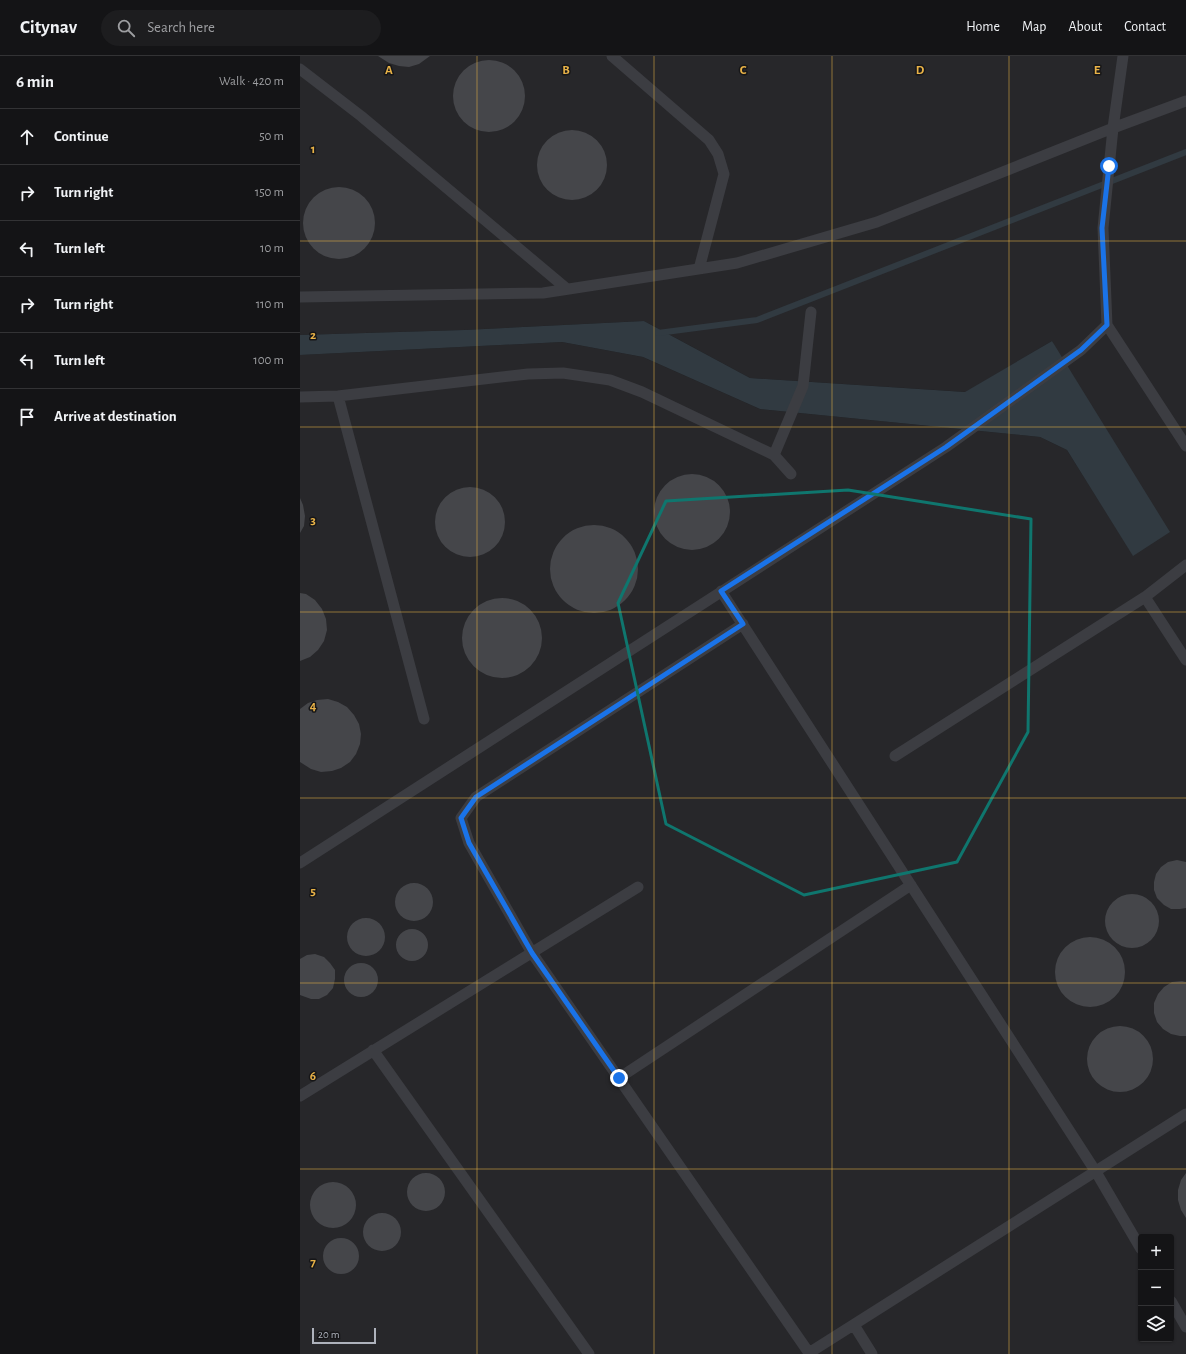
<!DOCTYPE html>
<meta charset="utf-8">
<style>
body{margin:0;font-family:"Alegreya Sans",sans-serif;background:#1d1d1f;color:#f1f3f6}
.controls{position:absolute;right:12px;bottom:12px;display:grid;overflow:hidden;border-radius:4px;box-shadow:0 1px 3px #0004}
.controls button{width:36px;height:36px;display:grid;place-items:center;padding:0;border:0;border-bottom:1px solid #333335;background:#141416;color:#f1f3f6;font:20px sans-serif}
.scale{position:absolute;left:12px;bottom:10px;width:64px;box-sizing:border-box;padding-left:4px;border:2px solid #aeb2bc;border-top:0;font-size:11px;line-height:14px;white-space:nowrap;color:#aeb2bc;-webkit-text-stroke:3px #161618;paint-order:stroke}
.stop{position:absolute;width:12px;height:12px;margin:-9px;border:3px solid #1a73e8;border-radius:50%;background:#fff}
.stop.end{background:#1a73e8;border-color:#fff;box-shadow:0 1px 4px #0008}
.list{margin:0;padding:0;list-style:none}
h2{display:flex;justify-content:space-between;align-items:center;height:52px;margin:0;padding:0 16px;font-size:17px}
h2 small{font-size:13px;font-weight:400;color:#9d9ea1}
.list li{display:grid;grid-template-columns:26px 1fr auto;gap:12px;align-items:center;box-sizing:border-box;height:56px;padding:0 16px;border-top:1px solid #333335}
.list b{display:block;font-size:15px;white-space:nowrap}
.list em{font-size:13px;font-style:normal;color:#9d9ea1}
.icon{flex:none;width:22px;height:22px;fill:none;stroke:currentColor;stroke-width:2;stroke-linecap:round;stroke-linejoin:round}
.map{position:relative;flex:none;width:886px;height:1298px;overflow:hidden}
header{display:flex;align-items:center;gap:24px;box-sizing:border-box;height:56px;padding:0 20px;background:#141416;border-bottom:1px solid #333335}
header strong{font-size:19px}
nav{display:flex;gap:22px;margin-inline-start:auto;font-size:14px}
.search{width:280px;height:36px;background:#1d1d1f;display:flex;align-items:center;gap:10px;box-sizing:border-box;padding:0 14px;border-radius:22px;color:#9d9ea1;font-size:15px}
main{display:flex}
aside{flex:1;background:#141416}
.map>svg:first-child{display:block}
.built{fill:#27272a;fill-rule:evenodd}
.water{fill:#313a41}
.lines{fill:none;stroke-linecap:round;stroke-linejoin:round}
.stream{stroke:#313a41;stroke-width:6}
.building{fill:#45464a}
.lane{stroke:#3c3d42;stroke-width:11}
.route{stroke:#1a73e8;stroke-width:5}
.marked{fill:none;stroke:#0f766e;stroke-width:3;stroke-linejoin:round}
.grid{fill:none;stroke:#e8b247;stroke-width:1;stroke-opacity:0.55}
.grid-label{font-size:13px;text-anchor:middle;font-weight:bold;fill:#e8b247;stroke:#161618;stroke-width:3;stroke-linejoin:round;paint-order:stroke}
</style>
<header>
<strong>Citynav</strong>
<div class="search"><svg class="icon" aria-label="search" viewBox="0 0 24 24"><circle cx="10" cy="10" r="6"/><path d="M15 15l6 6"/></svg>Search here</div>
<nav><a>Home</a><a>Map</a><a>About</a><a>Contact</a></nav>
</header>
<main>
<aside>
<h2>6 min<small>Walk · 420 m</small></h2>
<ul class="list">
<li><svg class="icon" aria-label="ahead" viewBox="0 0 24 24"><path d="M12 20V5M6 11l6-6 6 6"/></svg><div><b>Continue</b></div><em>50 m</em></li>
<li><svg class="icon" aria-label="right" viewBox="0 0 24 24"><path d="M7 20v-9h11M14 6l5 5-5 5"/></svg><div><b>Turn right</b></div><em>150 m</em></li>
<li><svg class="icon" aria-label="left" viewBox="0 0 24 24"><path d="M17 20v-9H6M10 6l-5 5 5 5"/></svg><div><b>Turn left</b></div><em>10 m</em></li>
<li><svg class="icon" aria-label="right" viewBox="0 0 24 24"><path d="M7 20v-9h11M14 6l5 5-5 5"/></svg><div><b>Turn right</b></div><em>110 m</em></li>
<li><svg class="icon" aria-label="left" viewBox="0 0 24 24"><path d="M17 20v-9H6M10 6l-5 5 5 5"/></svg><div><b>Turn left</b></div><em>100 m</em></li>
<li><svg class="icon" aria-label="arrive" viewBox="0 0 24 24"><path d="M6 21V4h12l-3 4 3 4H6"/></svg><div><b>Arrive at destination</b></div></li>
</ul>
</aside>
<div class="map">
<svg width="886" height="1298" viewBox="0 0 886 1298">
<rect width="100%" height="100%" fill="#1b1b1d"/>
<path class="built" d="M0 0H886V1298H0V299L262 286 343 301 460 353 740 381 767 394 833 499 752 285 666 336 450 322 344 265 164 274 0 279ZM841 1181H871V1283H841Z"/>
<path class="water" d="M344 265 450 322 665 336 752 285 870 476 833 500 767 394 740 381 460 353 343 301 262 286 0 299V279L164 274Z"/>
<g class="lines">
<path class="stream" d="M358 277 457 264 886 96"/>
</g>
<path class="building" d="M78 0H130L119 8 109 11 99 10 89 7Z
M153 40a36 36 0 1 1 72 0a36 36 0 1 1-72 0Z
M237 109a35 35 0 1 1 70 0a35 35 0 1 1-70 0Z
M3 167a36 36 0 1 1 72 0a36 36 0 1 1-72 0Z
M354 456a38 38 0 1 1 76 0a38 38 0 1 1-76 0Z
M135 466a35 35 0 1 1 70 0a35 35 0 1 1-70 0Z
M0 442 3 449 5 460 4 470 0 477Z
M250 513a44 44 0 1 1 88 0a44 44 0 1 1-88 0Z
M0 537 6 538 15 544 22 553 26 563 27 574 24 585 18 594 10 601 0 605Z
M162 582a40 40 0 1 1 80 0a40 40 0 1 1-80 0Z
M28 643 38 646 47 651 54 659 59 668 61 678 60 688 56 698 50 706 41 712 32 715 21 716 11 713 0 706V653L8 647 17 644Z
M877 804 886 806V852L880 853H871L864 849 857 842 854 834V826L856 818 861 811 868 806Z
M95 846a19 19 0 1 1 38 0a19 19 0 1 1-38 0Z
M805 865a27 27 0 1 1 54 0a27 27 0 1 1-54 0Z
M47 881a19 19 0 1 1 38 0a19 19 0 1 1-38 0Z
M96 889a16 16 0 1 1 32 0a16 16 0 1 1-32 0Z
M755 916a35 35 0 1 1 70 0a35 35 0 1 1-70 0Z
M15 898 24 901 30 907 35 914V923L33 932 27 939 19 943H11L0 939V903L7 899Z
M44 924a17 17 0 1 1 34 0a17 17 0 1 1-34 0Z
M882 925 886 926V980H880L871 978 863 973 857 966 854 957V947L858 938 864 931 872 926Z
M787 1003a33 33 0 1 1 66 0a33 33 0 1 1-66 0Z
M107 1136a19 19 0 1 1 38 0a19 19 0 1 1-38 0Z
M886 1117V1162L881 1154 878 1144V1134L881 1124Z
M10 1149a23 23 0 1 1 46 0a23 23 0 1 1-46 0Z
M63 1176a19 19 0 1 1 38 0a19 19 0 1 1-38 0Z
M23 1200a18 18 0 1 1 36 0a18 18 0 1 1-36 0Z"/>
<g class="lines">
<path class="lane" d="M312 0 409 84 418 98 424 118 399 213
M0 13 61 60 267 233
M0 241 243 237 437 207 577 166 813 72 886 45
M807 269 886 390
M38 340 124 663
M0 341 38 340 228 318 263 317 310 324 342 336 474 399 491 418
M474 399 503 330 511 256
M421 535 796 1116 841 1193
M845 541 886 604
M443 568 176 741 161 762 169 787 232 897 509 1297 886 1058
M595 700 845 541 886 509
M0 807 646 391 781 294 807 269 803 172 813 72 823 0
M73 994 289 1298
M319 1022 611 829
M0 1040 338 831
M871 1245 886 1271
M554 1269 572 1298"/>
</g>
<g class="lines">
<path class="route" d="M319 1022 232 897 169 787 161 762 176 741 443 568 421 535 646 391 781 294 807 269 802 172 809 110"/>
</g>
<path class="marked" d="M548 434 731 463 728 676 657 806 504 839 366 768 318 547 366 445Z"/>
<path class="grid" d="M177 0V1298M354 0V1298M532 0V1298M709 0V1298M0 185H886M0 371H886M0 556H886M0 742H886M0 927H886M0 1113H886"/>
<g class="grid-label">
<text x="89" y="18">A</text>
<text x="266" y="18">B</text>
<text x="443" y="18">C</text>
<text x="620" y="18">D</text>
<text x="797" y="18">E</text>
<text x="13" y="97">1</text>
<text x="13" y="283">2</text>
<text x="13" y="468">3</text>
<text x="13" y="654">4</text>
<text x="13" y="839">5</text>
<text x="13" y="1024">6</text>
<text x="13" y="1210">7</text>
</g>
</svg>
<div class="controls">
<button>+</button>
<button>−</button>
<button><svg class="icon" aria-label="layers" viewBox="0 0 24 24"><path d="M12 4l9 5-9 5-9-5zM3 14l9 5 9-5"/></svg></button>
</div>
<div class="scale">20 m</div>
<div class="stop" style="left:809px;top:110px"></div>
<div class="stop end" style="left:319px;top:1022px"></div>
</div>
</main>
